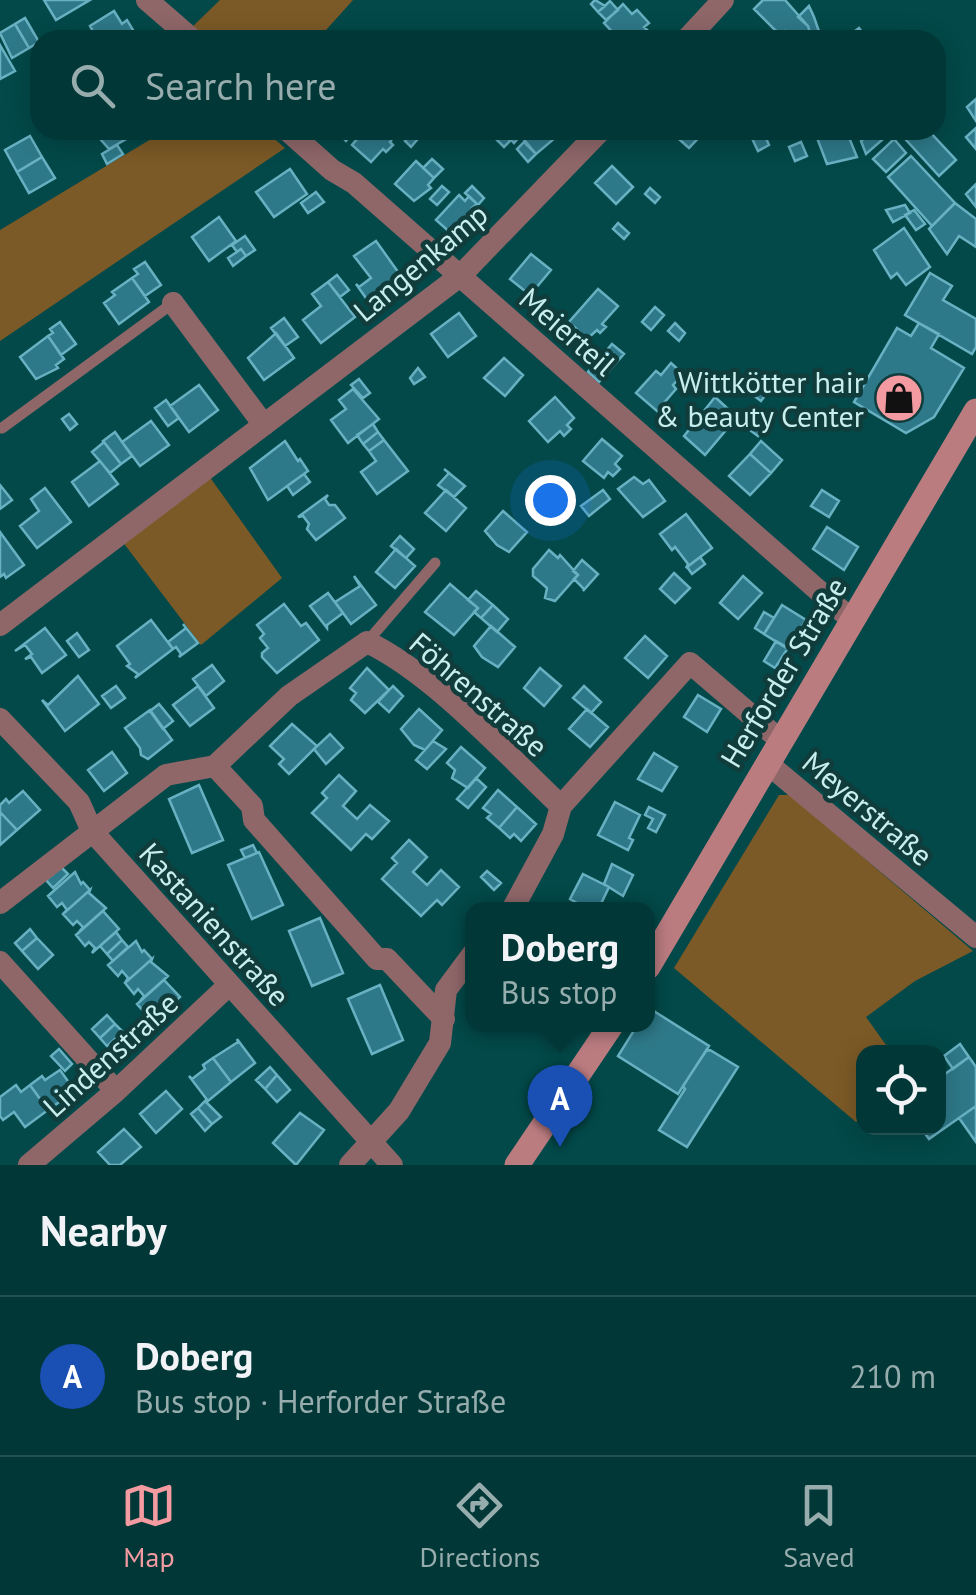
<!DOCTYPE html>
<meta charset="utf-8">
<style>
body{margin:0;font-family:"PT Sans",sans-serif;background:#0c3f3f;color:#f1f3f6}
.controls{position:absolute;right:30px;bottom:30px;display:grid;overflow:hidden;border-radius:20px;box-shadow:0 5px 25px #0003}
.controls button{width:90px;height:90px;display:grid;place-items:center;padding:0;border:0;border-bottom:2px solid #235152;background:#023737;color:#f1f3f6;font:50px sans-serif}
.you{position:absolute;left:550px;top:500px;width:35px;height:35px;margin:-25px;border:8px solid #fff;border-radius:50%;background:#1a73e8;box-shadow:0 0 0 15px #1a73e833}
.badge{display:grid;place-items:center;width:65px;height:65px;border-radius:50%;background:#f49aa1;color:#fff;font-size:32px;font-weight:700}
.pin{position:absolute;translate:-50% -82px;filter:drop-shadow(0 2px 5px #0008)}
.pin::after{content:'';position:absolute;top:52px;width:35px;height:30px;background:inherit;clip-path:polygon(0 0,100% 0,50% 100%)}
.popup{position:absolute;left:465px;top:902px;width:190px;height:130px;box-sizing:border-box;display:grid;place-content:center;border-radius:20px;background:#023737;filter:drop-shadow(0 2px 8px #0005);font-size:32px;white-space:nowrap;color:#96acad}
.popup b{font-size:38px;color:#f1f3f6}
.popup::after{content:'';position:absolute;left:50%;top:100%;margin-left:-20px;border:20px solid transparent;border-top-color:#023737}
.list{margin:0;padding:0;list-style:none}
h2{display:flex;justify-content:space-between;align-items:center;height:130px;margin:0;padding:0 40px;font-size:42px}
h2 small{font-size:32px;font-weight:400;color:#96acad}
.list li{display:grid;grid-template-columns:65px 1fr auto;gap:30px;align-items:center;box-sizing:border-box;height:160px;padding:0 40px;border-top:2px solid #235152}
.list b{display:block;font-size:38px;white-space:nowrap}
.list p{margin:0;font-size:32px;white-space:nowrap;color:#96acad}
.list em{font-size:32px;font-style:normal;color:#96acad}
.icon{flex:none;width:55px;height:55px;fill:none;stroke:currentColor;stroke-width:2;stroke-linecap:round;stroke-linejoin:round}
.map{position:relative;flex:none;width:976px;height:1165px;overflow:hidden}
.search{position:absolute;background:#023737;box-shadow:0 5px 25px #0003;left:30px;right:30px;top:30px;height:110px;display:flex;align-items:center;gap:25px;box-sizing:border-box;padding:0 35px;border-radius:30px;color:#96acad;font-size:38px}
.sheet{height:290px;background:#023737}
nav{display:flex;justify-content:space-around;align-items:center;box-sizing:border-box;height:140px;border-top:2px solid #235152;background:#023737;font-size:28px;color:#96acad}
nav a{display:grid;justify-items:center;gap:5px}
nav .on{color:#f49aa1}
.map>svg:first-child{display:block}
.green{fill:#7c5a27}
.building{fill:#2e7989;stroke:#68b1c3;stroke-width:2.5}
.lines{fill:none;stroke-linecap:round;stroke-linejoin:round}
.service{stroke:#8f6769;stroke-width:11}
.minor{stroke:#8f6769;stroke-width:22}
.secondary{stroke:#bb7c80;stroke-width:25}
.labels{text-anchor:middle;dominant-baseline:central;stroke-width:9;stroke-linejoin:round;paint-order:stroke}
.street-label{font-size:30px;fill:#c8eeed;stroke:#113c3c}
.poi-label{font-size:30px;fill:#c8eeed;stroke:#113c3c;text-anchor:end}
</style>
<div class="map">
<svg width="976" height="1165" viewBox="0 0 976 1165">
<rect width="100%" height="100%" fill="#034949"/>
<path class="green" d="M220 0H353L317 40H204L191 28Z
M166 130H264L285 148 0 341V230Z
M209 476 282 578 201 645 122 541Z
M779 795H790L973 951 915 981 866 1017 891 1052H864L863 1117 856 1122 674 968Z"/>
<path class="building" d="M44 0H90L56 20Z
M595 0 605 6 598 12 591 4Z
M763 0H785L808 26 812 40H794L785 31 781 35 773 28 754 9Z
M610 1 618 10 606 20 598 12Z
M623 4 632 14 637 10 649 23 644 27 653 36 648 40H620L604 23Z
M809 6 814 17 822 40H812L808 26 798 17Z
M114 11 122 24 127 20 139 40H98L90 26Z
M25 18 39 42 29 48 15 24Z
M15 24 29 48 12 58 0 33Z
M859 28 868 40H843Z
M0 45 15 71 0 79Z
M976 99V121L967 107Z
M976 128V149L966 137Z
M98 130H132L133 135 109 149 101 140Z
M343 130H355L346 141 339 134Z
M365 130H397L398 131 390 142 393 145 386 152 383 149 371 162 352 145Z
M415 130 422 134 411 147 405 141Z
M502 130H516L519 137 514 143Z
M516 130H551L555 138 536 154Z
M678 130H706L689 148 680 140 683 136Z
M748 130H769L772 135 766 138 769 145 758 151Z
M814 130H846L857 157 827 164Z
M873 130 890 133 866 154 861 141Z
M897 130H928L956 160 939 176Z
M503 133 510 141 504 147 496 139Z
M30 136 42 157 17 172 5 150Z
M894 139 906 153 886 172 873 159Z
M524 142 536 154 528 162 517 149Z
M801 142 807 156 795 161 789 147Z
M117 145 123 154 107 164 102 154Z
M911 156 955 203 932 226 888 177Z
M42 157 55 178 29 193 17 172Z
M432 159 443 169 434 178 423 168Z
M416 161 434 178 428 185 431 188 414 201 395 184Z
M612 166 633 187 616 204 595 183Z
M290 169 307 194 274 217 256 192Z
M976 184V207L966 194Z
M442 186 449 192 437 205 430 199Z
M472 186 484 198 478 205 465 193Z
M650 188 660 197 655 203 645 194Z
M316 192 324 202 308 213 301 203Z
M459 195 465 201 469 196 477 204 472 208 478 213 457 235 452 234 436 220Z
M955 203 976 219V247L959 236 947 254 929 229Z
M905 205 910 213 893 222 886 210Z
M914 210 925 224 916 230 905 215Z
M219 217 236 241 209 261 192 237Z
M618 223 629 233 624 239 613 229Z
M904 228 930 267 906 285 897 273 891 278 874 250Z
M245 236 255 250 246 256 241 249 237 252 232 245Z
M376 241 401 276 368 301 356 284 359 287 371 278 354 256Z
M241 249 246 256 233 266 228 258Z
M531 254 551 270 530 295 510 279Z
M145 262 161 285 145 296 132 278 138 274 134 269Z
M930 273 952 286 943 300 976 319V347L972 354 905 315Z
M337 275 349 290 340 297 328 282Z
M132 278 149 302 119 324 104 303 115 295 112 292Z
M328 282 355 317 321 343 303 320 321 306 312 294Z
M598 289 618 306 602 324 606 327 600 333 597 330 587 339 569 322Z
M655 307 664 315 651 330 642 322Z
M459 313 476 336 448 357 431 334Z
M284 318 298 337 285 346 271 328Z
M60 322 76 344 61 355 48 336 53 333 50 329Z
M675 323 685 333 679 341 668 331Z
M919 323 939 334 931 348 964 368 934 417 906 433 854 402 897 328 911 336Z
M276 333 294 358 264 380 248 358Z
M48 336 64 359 56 365 58 368 36 379 20 357Z
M612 344 624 354 599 382 588 372Z
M504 358 523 375 505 396 484 378Z
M671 363 683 374 673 385 676 389 657 411 636 393 656 371 661 375Z
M418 368 425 377 414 384 410 378Z
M764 373 775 382 761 401 749 392Z
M359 379 370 393 363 398 351 385Z
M199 385 218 410 189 432 170 406Z
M353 389 379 419 348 443 331 420 346 409 339 400Z
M555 397 574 418 567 425 571 429 564 436 560 431 548 442 529 421Z
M715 397 737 417 705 455 684 436Z
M166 400 179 418 168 426 155 408Z
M752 413 767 425 758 436 743 425Z
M69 414 77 424 70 430 62 419Z
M151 421 169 445 140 466 122 442Z
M373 424 378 432 363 444 357 435Z
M115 432 132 456 121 464 103 441Z
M378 432 384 440 369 451 363 444Z
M602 439 622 456 615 464 620 469 613 476 608 472 604 478 583 461Z
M384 440 408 471 377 494 361 472 376 461 369 451Z
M285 441 298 461 300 459 308 471 268 500 250 468Z
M761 441 782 460 771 473 750 454Z
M104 442 121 464 110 473 92 452Z
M750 454 771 473 750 495 729 476Z
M100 461 118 484 89 506 72 482Z
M444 469 465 486 454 497 438 485 449 473Z
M304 474 310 482 293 495 287 486Z
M634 477 643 484 649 480 665 501 643 517 618 489Z
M0 485 12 500 0 509Z
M45 488 71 522 37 548 20 526 39 511 31 499Z
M446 490 466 508 446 531 425 513Z
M603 490 610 499 589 516 581 506Z
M822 490 839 501 829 517 811 506Z
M328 495 325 499 329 505H335L345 518 316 540 307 529 309 524 303 516 298 517Z
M503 511 527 532 509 552 497 545 485 531Z
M686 514 712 548 686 568 688 564 675 547 672 550 660 534Z
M827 527 858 547 844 570 813 549Z
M0 532 24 565 6 578 4 574 0 577Z
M400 536 414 549 406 558 391 546Z
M396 549 415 566 395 588 376 572Z
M549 550 558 558 560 555 578 575 555 601 545 598 547 588 533 576V569Z
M700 557 705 564 692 574 687 567Z
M582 560 598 574 583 591 584 589 574 579 578 575 573 571Z
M674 573 690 588 675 603 660 589Z
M354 576 376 605 351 624 335 602 360 586Z
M743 576 762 593 738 619 720 603Z
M450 584 478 608 454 635 425 612Z
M476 591 493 605 481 618 474 612 478 608 468 600Z
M328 593 343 613 327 625V628L310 606Z
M284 604 301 626 306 623 319 640 277 673 262 657V653L268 648 260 638 264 634 257 625Z
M493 605 508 619 497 632 481 618Z
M782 605 806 620 788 649 764 634Z
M764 612 774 618 764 634 755 628Z
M151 620 173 649 135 678 138 674 127 666 130 664 117 646Z
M183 624 198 643 179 657 181 654 176 647 173 649 168 642 186 628Z
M491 626 515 647 498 667 482 657 474 646Z
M45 628 66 655 42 673 31 657 25 659 32 654 25 645 15 651Z
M77 633 89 650 79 657 67 641Z
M645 636 667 656 648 678 625 658Z
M776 641 788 648 775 668 764 661Z
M212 665 224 681 206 696 193 679Z
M367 668 389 690 365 713 351 700 356 693 350 688Z
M540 668 561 686 544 706 524 688Z
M78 676 99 704 65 731 42 700 48 705Z
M116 686 125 698 111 708 102 696Z
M198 686 214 708 190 726 173 705Z
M393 686 403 696 389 712 378 702Z
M584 686 601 702 591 713 573 698Z
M698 695 721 709 707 732 684 717Z
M159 704 173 721 163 729 150 711Z
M419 709 442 730 425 750 414 745 401 729Z
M587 709 608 727 590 747 569 729Z
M150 710 172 740 148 759 141 755 140 748 125 728Z
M292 724 317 746 289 774 279 764 284 759 270 746Z
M330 734 343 748 326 764 314 749Z
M433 741 446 749 427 769 416 760Z
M461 747 485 768 468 788 452 778 455 770 447 763Z
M112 752 127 773 104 791 88 770Z
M654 753 677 767 662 791 638 779Z
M339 775 356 791 343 806 357 819 370 805 389 821 372 839 366 834 351 850 312 813 327 798 322 793Z
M476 778 486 787 468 808 457 799Z
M199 785 223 840 192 853 169 799Z
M498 790 517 807 499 828 487 818 491 814 483 808Z
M23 791 40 810 17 830 0 812V805L6 799 9 803Z
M615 802 640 815 629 838 633 840 628 850 598 835Z
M517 807 536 824 521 841 514 834 510 838 499 828Z
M649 807 665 815 656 832 648 828 653 819 645 815Z
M0 812 17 830 0 845Z
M409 840 427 857 413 872 427 885 441 870 459 887 442 905 437 900 421 916 382 879 397 863 392 858Z
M253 845 257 853 245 858 241 850Z
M259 852 283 905 252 919 228 865Z
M612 864 633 875 623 896 604 884Z
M61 867 68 874 53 888 46 880Z
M487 871 501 883 494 890 481 877Z
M75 872 81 884 83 882 90 890 63 914 67 910 62 903 57 907 48 896Z
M583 874 609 887 598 910H589L570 899Z
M90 890 89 893 106 908 79 932 83 927 77 921 73 925 63 914Z
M103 911 119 929 92 953 95 948 89 942 85 946 76 935Z
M320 918 343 973 312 986 289 931Z
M30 929 37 938 22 951 15 943Z
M116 932 122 940 107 954 100 946Z
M37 938 53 955 38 969 22 951Z
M122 940 128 947 113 961 107 954Z
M136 941 142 952 144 950 152 959 125 983 128 978 122 971 118 976 108 965Z
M152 959 151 962 168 976 140 1001 144 996 138 989 134 994 125 983Z
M164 980 180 997 153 1022 157 1016 151 1010 146 1014 137 1004Z
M380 985 403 1040 372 1054 348 999Z
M649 1008 709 1046 678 1094 618 1056 638 1024H648Z
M107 1015 115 1024 100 1038 92 1029Z
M115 1024 123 1032 107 1046 100 1038Z
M237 1039 255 1063 231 1082 213 1058 238 1042Z
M960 1044 969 1057 953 1069 944 1056Z
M59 1049 72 1064 65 1071 51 1056Z
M710 1050 738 1067 687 1147 659 1130 685 1089 683 1086 706 1051Z
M969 1057 976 1067V1106L929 1139 921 1128H938V1079Z
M213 1058 231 1082 208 1101 189 1076 192 1079 205 1069 203 1065Z
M270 1067 277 1075 265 1089 256 1080Z
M60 1070 75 1091 48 1110 30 1085 42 1076 45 1080Z
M277 1075 290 1090 277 1102 265 1089Z
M16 1085 21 1092 30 1085 48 1110 25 1127 14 1112 3 1120 0 1116V1097Z
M166 1091 182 1109 156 1133 140 1114Z
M205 1101 221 1117 212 1124 198 1108Z
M976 1106V1142L959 1118Z
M198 1108 212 1124 205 1131 191 1114Z
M300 1113 324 1130 296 1165 273 1143Z
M124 1129 141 1147 120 1165H110L98 1152Z"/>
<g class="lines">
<path class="service" d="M2 428 173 303
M367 642 435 563"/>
<path class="minor" d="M147 0 193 40
M686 40 723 0
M287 130 332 170 354 183 852 620
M173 303 264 425
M0 625 460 276 601 130
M0 719 79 802 92 831 392 1165
M767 763 976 937
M215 766 252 806 254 820 377 959H387L444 1019
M561 806 690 663 780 740
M0 903 166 775 215 766 289 696 367 642C433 673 507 755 561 806L553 834 512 910
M0 962 116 1091
M29 1165 116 1091 229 985
M350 1165 399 1111 440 1043 446 990 472 955"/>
<path class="secondary" d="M648 967 976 411
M517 1165 612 1024"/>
</g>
<defs>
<g id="shop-disc" transform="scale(2.5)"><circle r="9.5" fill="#f49aa1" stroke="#113c3c"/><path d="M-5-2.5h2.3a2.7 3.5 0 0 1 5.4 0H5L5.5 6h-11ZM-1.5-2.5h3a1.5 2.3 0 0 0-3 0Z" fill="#111"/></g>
</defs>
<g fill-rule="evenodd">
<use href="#shop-disc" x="899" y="398"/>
</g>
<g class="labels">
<g class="street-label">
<text transform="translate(420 262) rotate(-40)">Langenkamp</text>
<text transform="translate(568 331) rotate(41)">Meierteil</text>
<text transform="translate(783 672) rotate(-59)">Herforder Straße</text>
<text transform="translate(479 694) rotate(41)">Föhrenstraße</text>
<text transform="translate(868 808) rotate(40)">Meyerstraße</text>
<text transform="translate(215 924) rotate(48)">Kastanienstraße</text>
<text transform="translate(110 1054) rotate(-42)">Lindenstraße</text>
</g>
<g class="poi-label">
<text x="864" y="381">Wittkötter hair<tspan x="864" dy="34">&amp; beauty Center</tspan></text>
</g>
</g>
</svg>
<div class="controls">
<button><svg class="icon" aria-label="locate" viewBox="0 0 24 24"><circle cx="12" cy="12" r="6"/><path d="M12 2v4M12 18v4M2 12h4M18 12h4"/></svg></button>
</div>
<div class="you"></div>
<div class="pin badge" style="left:560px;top:1147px;background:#1a4fb4">A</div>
<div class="popup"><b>Doberg</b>Bus stop</div>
<div class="search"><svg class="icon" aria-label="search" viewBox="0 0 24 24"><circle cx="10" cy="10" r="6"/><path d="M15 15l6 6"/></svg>Search here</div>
</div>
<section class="sheet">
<h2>Nearby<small></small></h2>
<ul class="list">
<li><span class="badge" style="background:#1a4fb4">A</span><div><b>Doberg</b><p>Bus stop · Herforder Straße</p></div><em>210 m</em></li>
</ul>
</section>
<nav>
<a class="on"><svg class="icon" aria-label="map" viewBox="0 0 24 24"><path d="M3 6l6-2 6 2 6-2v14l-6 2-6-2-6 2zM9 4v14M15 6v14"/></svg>Map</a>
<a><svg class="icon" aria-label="directions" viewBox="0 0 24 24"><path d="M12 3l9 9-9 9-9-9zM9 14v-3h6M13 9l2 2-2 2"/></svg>Directions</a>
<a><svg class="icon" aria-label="saved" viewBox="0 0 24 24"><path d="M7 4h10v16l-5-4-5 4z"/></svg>Saved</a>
</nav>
